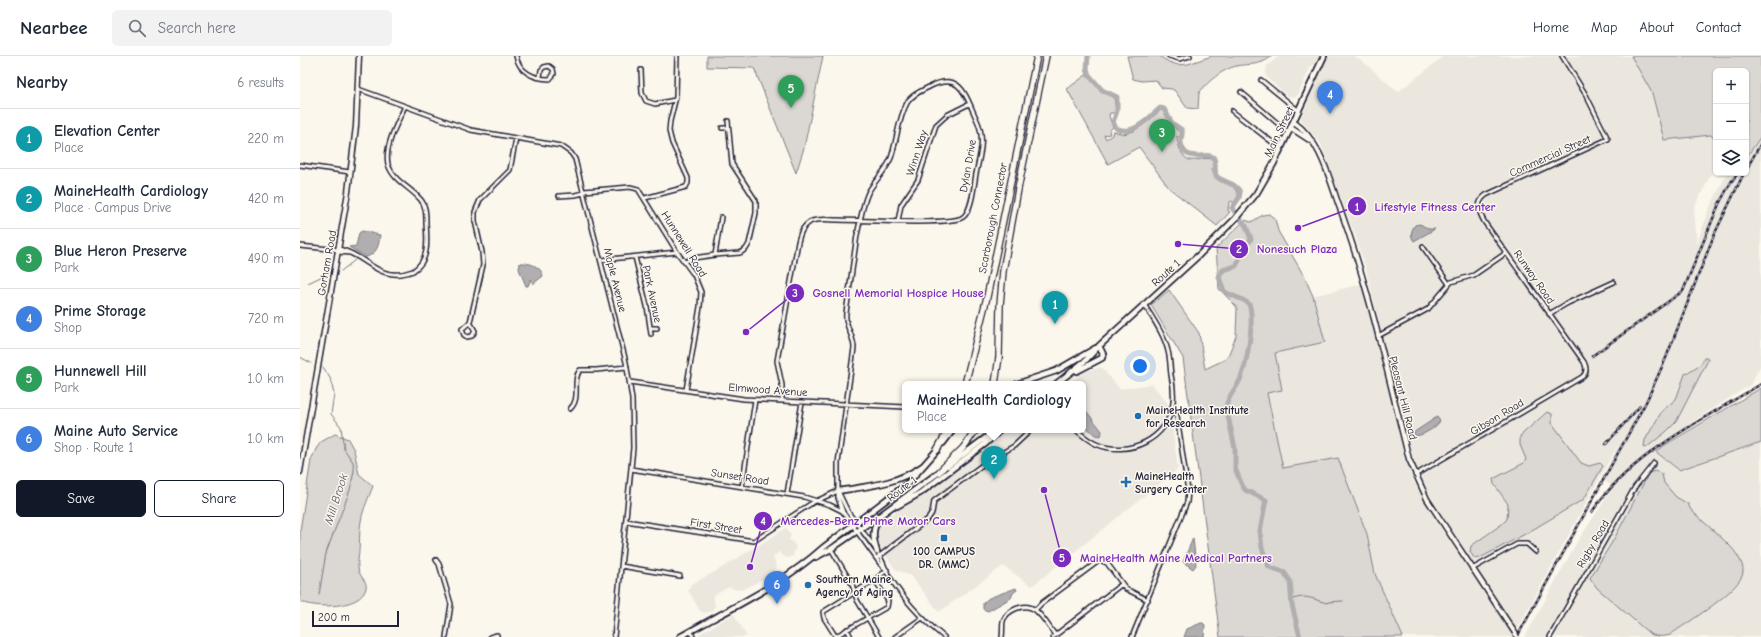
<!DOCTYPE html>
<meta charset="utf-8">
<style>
body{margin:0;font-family:"Comic Neue",sans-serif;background:#f2f2f3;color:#1f2937}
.controls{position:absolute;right:12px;top:12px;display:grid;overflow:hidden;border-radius:6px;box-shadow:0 1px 3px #0004}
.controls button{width:36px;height:36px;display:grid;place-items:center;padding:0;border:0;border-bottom:1px solid #e0e1e3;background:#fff;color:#1f2937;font:20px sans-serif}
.scale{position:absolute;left:12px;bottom:10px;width:87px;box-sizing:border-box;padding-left:4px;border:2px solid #22223b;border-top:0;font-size:11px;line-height:14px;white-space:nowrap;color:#22223b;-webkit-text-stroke:3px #fbf7ec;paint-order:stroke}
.you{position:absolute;left:840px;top:310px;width:14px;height:14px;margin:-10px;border:3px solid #fff;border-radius:50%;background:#1a73e8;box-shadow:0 0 0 6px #1a73e833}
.badge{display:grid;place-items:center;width:26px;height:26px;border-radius:50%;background:#111827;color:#fff;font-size:13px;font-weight:700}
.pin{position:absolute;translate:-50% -33px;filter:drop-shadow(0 1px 2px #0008)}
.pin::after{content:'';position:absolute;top:21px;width:14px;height:12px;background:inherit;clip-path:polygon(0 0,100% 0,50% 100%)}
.popup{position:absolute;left:602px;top:325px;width:184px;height:52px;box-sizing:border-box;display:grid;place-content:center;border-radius:6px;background:#fff;filter:drop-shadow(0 1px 3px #0005);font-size:13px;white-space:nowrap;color:#747a83}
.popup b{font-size:15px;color:#1f2937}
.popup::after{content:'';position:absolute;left:50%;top:100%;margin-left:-8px;border:8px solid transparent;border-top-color:#fff}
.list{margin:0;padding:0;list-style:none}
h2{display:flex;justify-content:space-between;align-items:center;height:52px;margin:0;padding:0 16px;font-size:17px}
h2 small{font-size:13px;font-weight:400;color:#747a83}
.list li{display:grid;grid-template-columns:26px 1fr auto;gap:12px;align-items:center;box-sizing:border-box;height:60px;padding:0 16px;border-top:1px solid #e0e1e3}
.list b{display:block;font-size:15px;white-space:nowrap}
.list p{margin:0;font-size:13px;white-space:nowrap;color:#747a83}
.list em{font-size:13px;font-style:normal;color:#747a83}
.actions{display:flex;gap:8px;padding:12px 16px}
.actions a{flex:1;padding:9px 0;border:1px solid #111827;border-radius:6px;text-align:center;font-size:14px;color:#111827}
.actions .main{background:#111827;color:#fff}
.icon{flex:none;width:22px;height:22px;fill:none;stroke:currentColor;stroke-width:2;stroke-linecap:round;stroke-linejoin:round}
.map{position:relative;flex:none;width:1461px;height:581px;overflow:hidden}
header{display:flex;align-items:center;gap:24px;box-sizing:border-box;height:56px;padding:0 20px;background:#fff;border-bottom:1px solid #e0e1e3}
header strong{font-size:19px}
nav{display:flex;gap:22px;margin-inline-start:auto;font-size:14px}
.search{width:280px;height:36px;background:#f2f2f3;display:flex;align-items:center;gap:10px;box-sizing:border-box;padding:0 14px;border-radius:6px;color:#747a83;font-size:15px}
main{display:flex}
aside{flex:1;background:#fff}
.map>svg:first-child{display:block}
.built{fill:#ebe7df}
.green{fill:#dbd8d3;stroke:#7e7d87}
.water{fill:#b1aeb0;stroke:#787681}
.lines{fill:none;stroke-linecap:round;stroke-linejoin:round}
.stream{stroke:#787681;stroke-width:1}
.river{stroke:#b1aeb0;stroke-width:5}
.street-casing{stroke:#22223b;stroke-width:6}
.secondary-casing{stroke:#22223b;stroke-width:7}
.primary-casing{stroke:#22223b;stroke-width:8}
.highway-casing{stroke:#22223b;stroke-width:8}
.street{stroke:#fbf7ec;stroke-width:3}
.secondary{stroke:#fbf7ec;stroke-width:4}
.primary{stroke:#fbf7ec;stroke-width:4.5}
.highway{stroke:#fbf7ec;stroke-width:5.5}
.rail-casing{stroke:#22223b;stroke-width:2.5}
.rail{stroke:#fbf7ec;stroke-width:1;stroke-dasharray:3;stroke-linecap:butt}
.secondary-bridge-casing{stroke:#22223b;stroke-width:7;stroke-linecap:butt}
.secondary-bridge{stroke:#fbf7ec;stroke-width:4}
.poi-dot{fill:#1f6fb2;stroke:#fbf7ec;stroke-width:1.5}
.labels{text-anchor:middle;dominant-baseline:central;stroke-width:3;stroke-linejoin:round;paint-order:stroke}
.street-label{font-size:11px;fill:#22223b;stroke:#fbf7ec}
.poi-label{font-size:11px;font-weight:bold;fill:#22223b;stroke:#fbf7ec;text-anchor:start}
.water-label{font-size:12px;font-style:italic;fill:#545364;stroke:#fbf7ec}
.leader{fill:none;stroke:#7b2cbf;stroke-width:1.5}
.callout-dot{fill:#7b2cbf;stroke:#fbf7ec;stroke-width:1.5}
.mark-label{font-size:12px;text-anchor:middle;font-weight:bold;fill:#fff}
.callout-label{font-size:12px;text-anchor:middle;font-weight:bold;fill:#7b2cbf;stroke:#fbf7ec;stroke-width:3;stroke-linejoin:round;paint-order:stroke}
</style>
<header>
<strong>Nearbee</strong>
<div class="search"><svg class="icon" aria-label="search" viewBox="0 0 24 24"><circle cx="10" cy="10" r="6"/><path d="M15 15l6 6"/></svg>Search here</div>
<nav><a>Home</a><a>Map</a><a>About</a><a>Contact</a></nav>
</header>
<main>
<aside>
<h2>Nearby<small>6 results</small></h2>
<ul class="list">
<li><span class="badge" style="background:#0f9aa8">1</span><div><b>Elevation Center</b><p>Place</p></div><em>220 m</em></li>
<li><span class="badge" style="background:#0f9aa8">2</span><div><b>MaineHealth Cardiology</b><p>Place · Campus Drive</p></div><em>420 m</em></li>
<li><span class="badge" style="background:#2e9e5b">3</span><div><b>Blue Heron Preserve</b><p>Park</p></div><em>490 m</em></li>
<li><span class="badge" style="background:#3f7fe0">4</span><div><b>Prime Storage</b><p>Shop</p></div><em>720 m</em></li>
<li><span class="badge" style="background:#2e9e5b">5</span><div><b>Hunnewell Hill</b><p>Park</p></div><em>1.0 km</em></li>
<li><span class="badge" style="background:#3f7fe0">6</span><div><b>Maine Auto Service</b><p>Shop · Route 1</p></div><em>1.0 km</em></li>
</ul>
<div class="actions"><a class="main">Save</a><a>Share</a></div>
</aside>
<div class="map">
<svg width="1461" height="581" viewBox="0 0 1461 581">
<rect width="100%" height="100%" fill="#fbf7ec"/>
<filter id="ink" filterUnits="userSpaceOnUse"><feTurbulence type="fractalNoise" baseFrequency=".025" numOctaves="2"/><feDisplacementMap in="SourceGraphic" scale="8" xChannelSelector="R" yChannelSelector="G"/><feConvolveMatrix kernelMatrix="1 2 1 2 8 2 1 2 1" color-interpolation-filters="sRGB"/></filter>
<g filter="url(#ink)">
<path class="built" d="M979 0H1019L1015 8 1011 10 998 39 994 41 988 40 968 23 965 18 967 10Z
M1027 0H1053L1061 4 1098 36 1144 0H1331L1352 37 1364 84 1416 79V109L1394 152 1397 188 1407 157 1427 117H1446V86L1461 62V309L1450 329 1392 366 1356 396 1379 414 1461 386V581H1225L1277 486 1313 432 1302 422 1321 383 1217 574 1152 474 1129 438 1122 424 1111 395 1066 213 1056 182 1021 88 1002 65 1001 62Z
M1062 228 1105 400 1113 424 1142 474 1215 581H1103L1075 518 1067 478 1038 402 983 412 967 337 982 334 975 297 1025 286 1013 240Z
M801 311 820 333 852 328 869 349 878 413 732 530 703 510 639 556 611 520 595 513 586 500 578 486 576 475 578 469 585 462 604 451 646 421 708 374H783V328H768L786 315Z
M486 472 491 479 489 484 493 486 496 492 493 500 486 502 479 496 473 501 477 511 473 517 445 533 437 534 429 531 413 540 415 549 412 555 404 557 400 555 388 534 391 532 390 529 420 513Z
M434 558 447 581H399V578Z"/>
<path class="green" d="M407 0H523L504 92 496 117 454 12 407 11Z
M827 0H859L869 6 878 9 888 8 912 0H972C963 8 955 8 943 9 926 10 909 24 899 37L898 53 887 52 875 35 872 33 862 32 856 24 842 25 833 23Z
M1331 0H1461V80L1446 102V15H1416V85L1411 79 1364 84 1352 37Z
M786 19 803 37 814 40 816 57H810L809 60 813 71 809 75 810 78 804 79 806 83 812 79 813 75 824 78 834 75 861 54 865 56 871 69 881 77 880 82 877 80C877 87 882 103 890 104 898 105 904 101 912 103L914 111 911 114 919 125 932 129 939 139 935 147 931 145 929 147 928 155 930 156 917 170 869 132 839 91 808 108 767 33Z
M969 158 975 163 978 175 1004 220 1013 240 1025 286 975 297 982 334 967 337 983 412 1038 402 1067 478 1075 518 1103 581H920L883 302 851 249 869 234 899 277 905 313 926 303 928 300 936 280 937 252 935 249 919 233 916 192 945 164 951 166 963 159Z
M1404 302H1407L1408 304 1376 366 1367 375 1346 392 1344 391 1345 384 1362 355 1376 343 1385 318 1401 308Z
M1461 332V386L1379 414 1356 396 1365 389Z
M1247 356 1252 358V367L1281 407 1289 410 1300 407 1303 410 1284 443 1227 477 1180 502 1175 503 1170 496 1171 490 1202 468 1207 463 1208 448 1194 428 1193 423 1224 407 1226 403 1220 389V380Z
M35 378 48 383 54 394 59 418 73 430C69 441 63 453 61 465 59 475 60 485 59 495 59 500 57 506 58 511 58 520 68 525 66 532 62 553 14 553 0 545V475L11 404 16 393 21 386Z
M1355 415 1362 418 1364 427 1376 441 1388 448 1391 454C1403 466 1417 477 1429 489 1435 495 1444 507 1443 516 1442 534 1386 567 1370 579 1362 581 1358 581 1350 578L1297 532 1290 522 1314 483 1349 417Z"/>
<path class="water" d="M1120 168 1129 173H1135L1114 185C1110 180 1111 174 1115 169Z
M62 175 80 179C79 189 77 198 66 201L49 191 56 190 59 177Z
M220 207C229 206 242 211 243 220L233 228 231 223 228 230H226L219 213Z
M783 351 802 375 801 380 795 379 783 368Z
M1137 361 1140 365C1137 371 1120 382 1114 379L1113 377Z
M893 482 896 509 893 513 883 506Z
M716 532 717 534 713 537 711 542 688 555 683 553V547L689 542Z
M901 567H903L905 569 904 581H884L887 573Z"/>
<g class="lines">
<path class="stream" d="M41 215 55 204
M8 227 29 217
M0 301 11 307
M19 539 26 497 50 434 54 415 53 406 44 393 41 371 31 358 34 338 30 322 23 311
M992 544C1005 537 1014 544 1027 547L1028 546 1043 545"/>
<path class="river" d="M788 0 787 13 789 19 802 34 817 41V55L813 66 816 72C832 81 849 62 860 52L864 53 872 67 882 74C883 79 880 83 881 87 885 109 907 95 913 101 917 105 914 115 916 120 924 127 935 126 940 136L939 142 932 152 946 170 951 183 945 192 936 210 923 214 919 221 924 235C932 241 941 241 949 248 955 264 947 308 940 324 935 334 928 340 926 351L935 392V412L941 427 945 434 966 444 960 475 962 492 969 511 984 516 990 525 992 549 1000 581"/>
<g class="street-casing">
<path id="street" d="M216 0C219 16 234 23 250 23L254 18 253 13 249 10 244 11 241 14 240 21
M869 0 879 3 890 0
M341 14 342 37 346 45 355 48 375 44
M961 24 999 55
M58 33 171 74 261 90 271 97 275 103 326 306 332 343 333 392 314 581
M941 36 989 77
M932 55 981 93
M422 72H428
M0 109 50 116
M284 135 330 131 338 133 377 196 394 219 401 236 400 251 386 334
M259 140 275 139 284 137
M345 142 386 131 388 127V122L372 87 369 75 370 65 376 41 377 0
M598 165 601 149 618 124 636 69 647 59 669 48
M0 190 39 194
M1123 191 1149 228
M39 193C68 199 78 228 113 215 130 204 127 184 126 167 126 159 126 150 121 144 110 131 93 125 88 108 84 90 98 66 105 50
M38 196 50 197
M415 199 421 161
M335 201 347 250 351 278
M301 204 377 196
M385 206 393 202 415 199 440 197 446 193 449 188 456 157V145L432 108 428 65
M1249 258 1268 247 1314 226
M170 266 175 275 172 280 167 281 164 279 162 273 170 266 183 209 182 196 175 165V156L180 144 210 114 216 82
M351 272H357
M1078 280 1128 253 1151 226 1174 219 1206 197
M330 326 444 343 605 351
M482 345V329L477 305 498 186C500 178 502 171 510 166 517 162 529 164 537 164 556 164 653 170 663 161 672 155 674 129 676 118 680 98 686 82 676 62 665 38 660 15 629 31 621 35 611 39 607 47 598 63 597 85 591 102 586 115 576 123 569 135 563 145 560 167 557 179L546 257C544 270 554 279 554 292L538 407V442L543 456 581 509 587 514
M270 353C282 342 271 325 280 314H296L327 311
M776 374C783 380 789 385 796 388 828 402 869 383 873 347 874 338 873 328 871 319 870 311 870 302 868 295 864 278 853 263 844 248
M331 413 504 441 530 449 542 455
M1115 419 1282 321C1287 317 1287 312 1284 306L1185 167C1179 157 1175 147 1186 139L1308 83 1286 39 1262 0
M442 431 455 344
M538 435 548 456 575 492
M487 438 502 346
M326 465 454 485 512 447 538 435
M531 493 552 528 557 544 579 581
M579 499C583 505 585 512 588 518 602 542 623 564 644 581
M577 502 628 463 632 457 634 445 685 407 714 390 731 374
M136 504 139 508 151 548 146 581
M321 510 380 520
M1172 513 1217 488H1227L1236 496
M735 554 742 547 800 504 807 507 826 533 848 544
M547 573 551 581
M391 575 393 581
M536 580 587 551 588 545 575 524
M190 581 197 579V581
M536 581 524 562 523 556 573 525 587 514
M595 581 622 562
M702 581C703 576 702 570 703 565 707 554 725 546 735 554 743 560 749 571 755 579
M753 581 822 528
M832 581 887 446 888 435 877 360 872 352
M1250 581 1335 431 1354 407"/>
</g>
<g class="secondary-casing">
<path id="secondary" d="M994 66C1020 85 1028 118 1038 147 1069 230 1087 317 1109 403L1127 443 1215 577
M991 72 1011 85
M0 416 48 136 56 70 59 0"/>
</g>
<g class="primary-casing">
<path id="primary" d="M777 315 802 302 803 298 799 290
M717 328 756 315 796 292
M756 328 786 304 799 290 899 199 935 163 956 138 974 107 1024 0
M643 387 653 374
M648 410 696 374
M538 435C569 430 598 428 624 409
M597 450 620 437 685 388 700 374
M577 496C573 483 571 473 580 461
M516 501 531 493 582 458 642 414
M380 581C429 553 482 529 524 491L607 428 638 393"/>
</g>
<g class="highway-casing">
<path id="highway" d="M665 328 687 241 737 0
M695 328 699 301 700 249 703 215 719 128 746 0
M637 394 648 374
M639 416 663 392 676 374"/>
</g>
<use href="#street" class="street"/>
<use href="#secondary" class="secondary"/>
<use href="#primary" class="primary"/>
<use href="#highway" class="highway"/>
<g class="rail-casing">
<path id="rail" d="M1446 114 1461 87
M1292 300 1383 235 1419 148 1431 126 1438 117
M1306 388 1340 350
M1292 456C1329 399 1404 363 1461 328
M1217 581 1346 346 1366 302 1414 179 1444 117"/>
</g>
<use href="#rail" class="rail"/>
<g class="secondary-bridge-casing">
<path id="secondary-bridge" d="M1215 577 1217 581"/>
</g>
<use href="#secondary-bridge" class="secondary-bridge"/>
</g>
</g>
<g class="poi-dot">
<circle cx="838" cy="360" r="4"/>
<path d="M824 420h4v4h4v4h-4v4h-4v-4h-4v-4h4z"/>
<rect x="640" y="478" width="8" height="8" rx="2"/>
<circle cx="508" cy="529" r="4"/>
</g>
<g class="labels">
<g class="street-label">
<text transform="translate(979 76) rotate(-64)">Main Street</text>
<text transform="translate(617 97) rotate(-72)">Winn Way</text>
<text transform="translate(1250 100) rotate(-24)">Commercial Street</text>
<text transform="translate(668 110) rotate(-80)">Dylan Drive</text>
<text transform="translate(693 162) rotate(-79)">Scarborough Connector</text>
<text transform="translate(384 188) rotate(58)">Hunnewell Road</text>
<text transform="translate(27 207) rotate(-80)">Gorham Road</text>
<text transform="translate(866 217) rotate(-42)">Route 1</text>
<text transform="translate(1234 221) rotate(55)">Runway Road</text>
<text transform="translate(315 224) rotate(76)">Maple Avenue</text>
<text transform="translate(352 238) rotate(78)">Park Avenue</text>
<text transform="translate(468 334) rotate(4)">Elmwood Avenue</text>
<text transform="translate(1103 342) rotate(76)">Pleasant Hill Road</text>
<text transform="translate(1197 361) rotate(-31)">Gibson Road</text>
<text transform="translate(440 421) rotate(9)">Sunset Road</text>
<text transform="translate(602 433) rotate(-37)">Route 1</text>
<text transform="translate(416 470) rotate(9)">First Street</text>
<text transform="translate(1293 488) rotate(-60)">Rigby Road</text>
</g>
<g class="poi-label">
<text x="846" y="354">MaineHealth Institute<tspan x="846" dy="13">for Research</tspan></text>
<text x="835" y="420">MaineHealth<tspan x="835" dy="13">Surgery Center</tspan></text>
<text x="644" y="495" text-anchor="middle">100 CAMPUS<tspan x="644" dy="13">DR. (MMC)</tspan></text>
<text x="516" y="523">Southern Maine<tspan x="516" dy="13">Agency of Aging</tspan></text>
</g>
<g class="water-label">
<text transform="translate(36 443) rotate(-72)">Mill Brook</text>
</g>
</g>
<path class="leader" d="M998 172L1057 150M878 188L939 193M446 276L495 237M450 511L463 465M744 434L762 502"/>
<g class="callout-dot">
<circle cx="998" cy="172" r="4"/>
<circle cx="878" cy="188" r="4"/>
<circle cx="446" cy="276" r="4"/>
<circle cx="450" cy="511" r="4"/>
<circle cx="744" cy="434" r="4"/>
<circle cx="1057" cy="150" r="10"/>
<circle cx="939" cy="193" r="10"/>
<circle cx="495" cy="237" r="10"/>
<circle cx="463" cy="465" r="10"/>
<circle cx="762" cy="502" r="10"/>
</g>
<g class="mark-label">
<text x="1057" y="155">1</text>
<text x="939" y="197">2</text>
<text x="495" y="241">3</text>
<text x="463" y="469">4</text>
<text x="762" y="506">5</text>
</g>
<g class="callout-label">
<text x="1135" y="155">Lifestyle Fitness Center</text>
<text x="997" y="197">Nonesuch Plaza</text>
<text x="598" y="241">Gosnell Memorial Hospice House</text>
<text x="568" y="469">Mercedes-Benz Prime Motor Cars</text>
<text x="876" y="506">MaineHealth Maine Medical Partners</text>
</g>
</svg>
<div class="controls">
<button>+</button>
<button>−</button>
<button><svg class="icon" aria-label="layers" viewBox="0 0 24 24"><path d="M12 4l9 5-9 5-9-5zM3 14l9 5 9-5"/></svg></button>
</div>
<div class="scale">200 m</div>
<div class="you"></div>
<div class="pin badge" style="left:755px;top:268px;background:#0f9aa8">1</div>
<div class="pin badge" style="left:694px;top:423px;background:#0f9aa8">2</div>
<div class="popup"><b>MaineHealth Cardiology</b>Place</div>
<div class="pin badge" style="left:862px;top:96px;background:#2e9e5b">3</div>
<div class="pin badge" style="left:1030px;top:58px;background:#3f7fe0">4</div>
<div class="pin badge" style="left:491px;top:52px;background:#2e9e5b">5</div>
<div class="pin badge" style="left:477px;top:548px;background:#3f7fe0">6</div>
</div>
</main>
